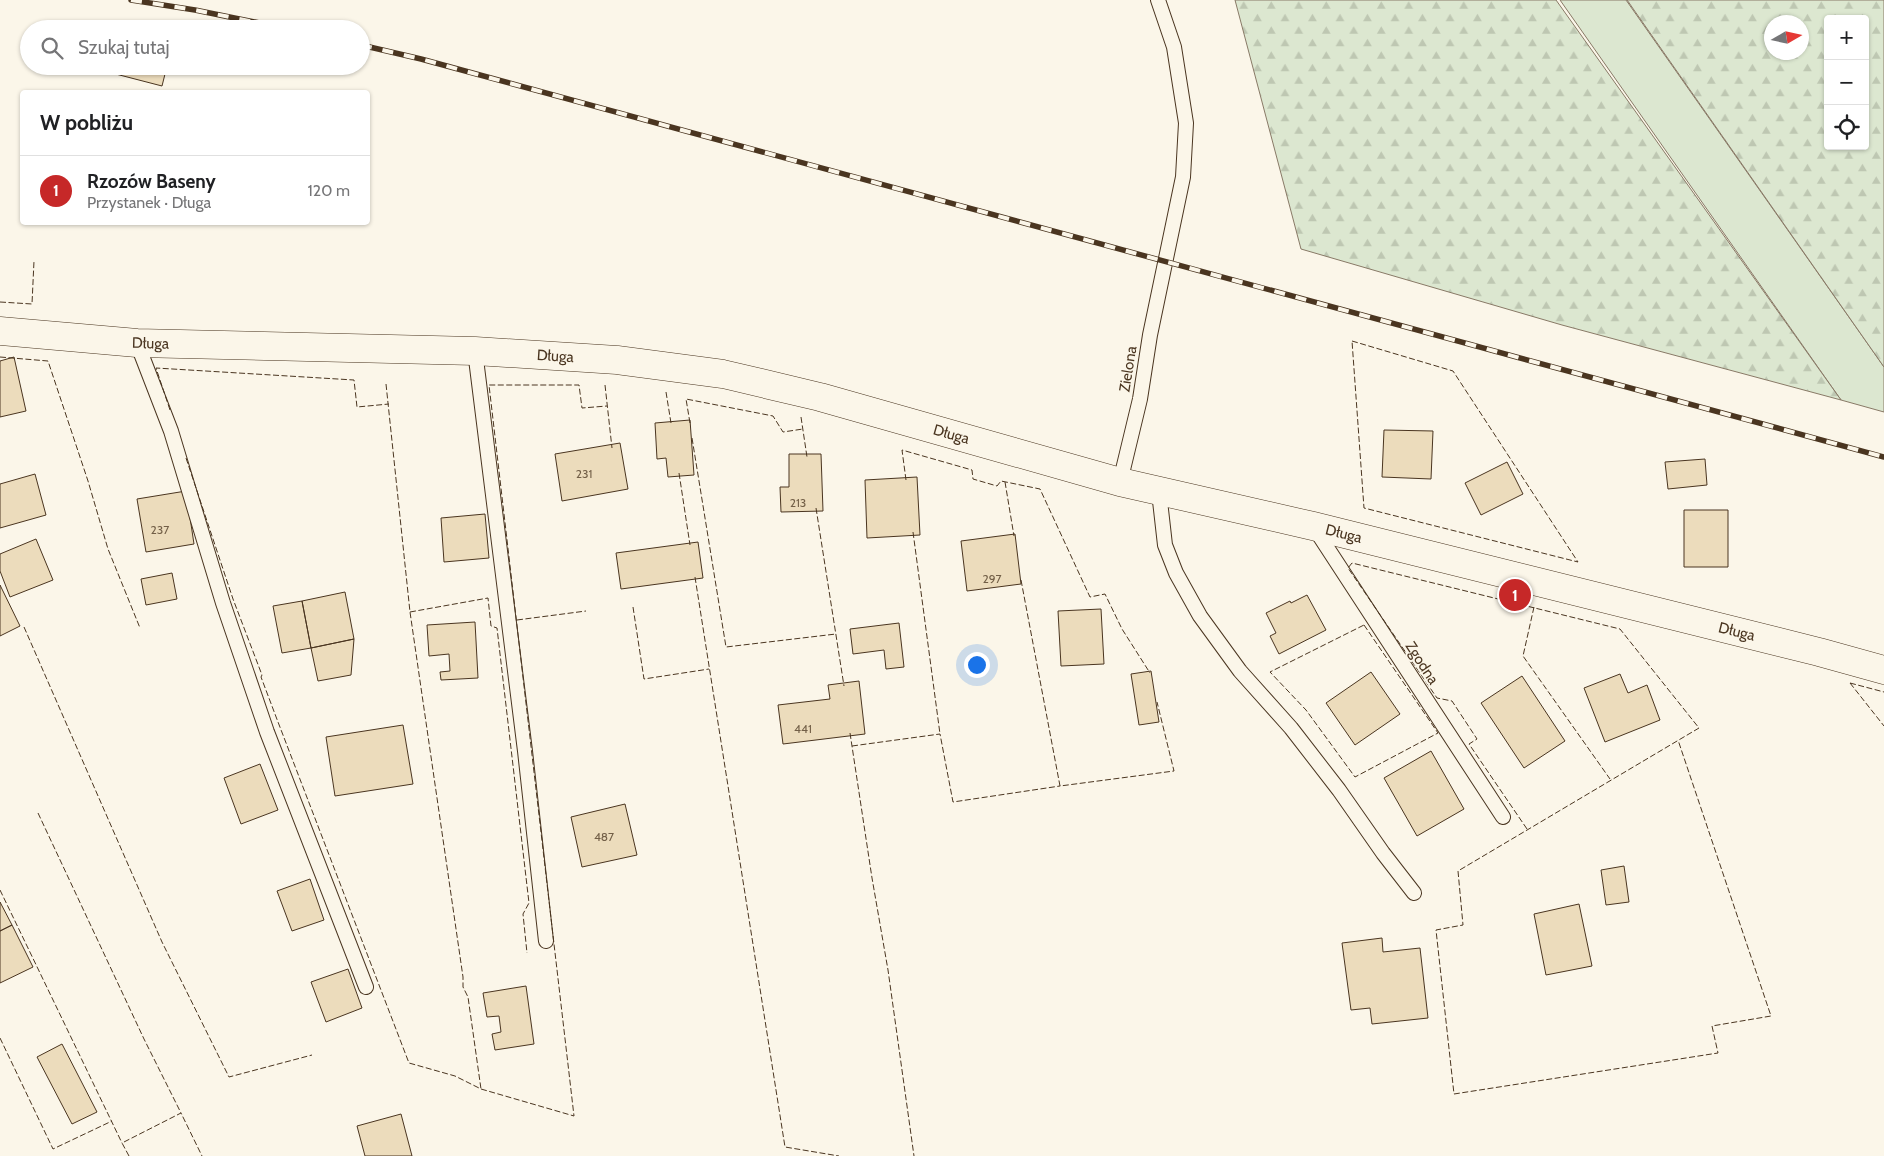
<!DOCTYPE html>
<html lang="pl">
<meta charset="utf-8">
<style>
body{margin:0;font-family:Cabin,sans-serif;background:#f2f2f2;color:#202124}
.controls{position:absolute;right:15px;top:15px;display:grid;overflow:hidden;border-radius:5px;box-shadow:0 1px 4px #0004}
.controls button{width:45px;height:45px;display:grid;place-items:center;padding:0;border:0;border-bottom:1px solid #e0e0e0;background:#fff;color:#202124;font:25px sans-serif}
.compass{position:absolute;left:1764px;top:15px;width:45px;height:45px;border-radius:50%;background:#fff;box-shadow:0 1px 4px #0004;rotate:81deg}
.you{position:absolute;left:976px;top:664px;width:18px;height:18px;margin:-12px;border:4px solid #fff;border-radius:50%;background:#1a73e8;box-shadow:0 0 0 8px #1a73e833}
.badge{display:grid;place-items:center;width:32px;height:32px;border-radius:50%;background:#c62828;color:#fff;font-size:16px;font-weight:700}
.pin{position:absolute;translate:-50% -50%;border:2px solid #fff;box-shadow:0 1px 5px #0006}
.list{margin:0;padding:0;list-style:none}
h2{display:flex;justify-content:space-between;align-items:center;height:65px;margin:0;padding:0 20px;font-size:21px}
h2 small{font-size:16px;font-weight:400;color:#757577}
.list li{display:grid;grid-template-columns:32px 1fr auto;gap:15px;align-items:center;box-sizing:border-box;height:70px;padding:0 20px;border-top:1px solid #e0e0e0}
.list b{display:block;font-size:19px;white-space:nowrap}
.list p{margin:0;font-size:16px;white-space:nowrap;color:#757577}
.list em{font-size:16px;font-style:normal;color:#757577}
.icon{flex:none;width:28px;height:28px;fill:none;stroke:currentColor;stroke-width:2;stroke-linecap:round;stroke-linejoin:round}
.map{position:relative;flex:none;width:1884px;height:1156px;overflow:hidden}
.search{position:absolute;background:#fff;box-shadow:0 1px 4px #0004;left:20px;top:20px;width:350px;height:55px;display:flex;align-items:center;gap:12px;box-sizing:border-box;padding:0 18px;border-radius:28px;color:#757577;font-size:19px}
.panel{position:absolute;background:#fff;box-shadow:0 1px 4px #0004;left:20px;top:90px;width:350px;height:135px;border-radius:5px}
.map>svg:first-child{display:block}
.grass{fill:#dce7d0;stroke:#887966}
.forest{fill:url(#forest-firs);stroke:#887966;fill-rule:evenodd}
.building{fill:#ecdcbc;stroke:#4a3520}
.lines{fill:none;stroke-linecap:round;stroke-linejoin:round}
.lane-casing{stroke:#4a3520;stroke-width:16}
.secondary-casing{stroke:#4a3520;stroke-width:29}
.lane{stroke:#fbf6e9;stroke-width:14}
.secondary{stroke:#fbf6e9;stroke-width:28}
.rail-casing{stroke:#4a3520;stroke-width:5.5}
.rail{stroke:#fbf6e9;stroke-width:4;stroke-dasharray:11;stroke-linecap:butt}
.fence{stroke:#4a3520;stroke-width:1;stroke-dasharray:6 2.5;stroke-linecap:butt}
.labels{text-anchor:middle;dominant-baseline:central;stroke-width:4;stroke-linejoin:round;paint-order:stroke}
.number-label{font-size:12px;fill:#725f47}
.street-label{font-size:15px;fill:#4a3520;stroke:#fbf6e9}
</style>
<div class="map">
<svg width="1884" height="1156" viewBox="0 0 1884 1156">
<defs>
<pattern id="forest-firs" width="22" height="20" patternUnits="userSpaceOnUse" patternTransform="scale(1.25)"><rect width="22" height="20" fill="#dce7d0"/><path d="M5 1l3.5 6h-7zM16 11l3.5 6h-7z" fill="#bec7b2"/></pattern>
</defs>
<rect width="100%" height="100%" fill="#fbf6e9"/>
<path class="grass" d="M1560 0H1626L1884 367V412L1841 400Z"/>
<path class="forest" d="M1235 0H1556L1841 400 1562 325 1301 249Z
M1627 0H1884V367ZM1828 19H1865V146H1828ZM1772 22H1802V52H1772Z"/>
<path class="building" d="M109 66H167L162 86 108 72Z
M14 357 26 411 0 417V361Z
M690 420 694 475 668 477 666 458 657 459 655 423Z
M1384 430 1433 431 1431 479 1382 477Z
M620 443 628 489 562 501 555 454Z
M789 454H821L823 511 781 512 780 487H789Z
M1705 459 1707 485 1668 489 1665 462Z
M1507 462 1523 494 1481 515 1465 483Z
M35 474 46 515 0 528V484Z
M917 477 920 535 867 538 865 480Z
M186 491 194 544 146 552 137 499Z
M1684 510H1728V567H1684Z
M485 514 489 558 444 562 441 518Z
M1015 534 1021 584 967 591 961 541Z
M36 539 53 580 10 597 0 571V554Z
M698 542 703 578 621 589 616 553Z
M172 573 177 599 146 605 141 579Z
M0 585 20 626 0 636Z
M345 592 354 639 311 648 302 601Z
M1307 595 1326 630 1279 654 1270 636 1276 633 1266 613 1290 601 1291 603Z
M302 601 311 648 282 653 273 606Z
M1101 609 1104 664 1061 666 1058 611Z
M475 622 478 678 441 680 440 672 450 671 449 654 429 656 427 625Z
M899 623 904 667 886 669 884 650 853 654 850 629Z
M354 639 351 675 318 681 311 648Z
M1151 671 1159 722 1139 725 1131 674Z
M1371 672 1400 714 1355 745 1326 703Z
M1620 674 1628 693 1647 685 1660 720 1605 742 1584 688Z
M1522 676 1565 741 1524 768 1481 703Z
M859 681 865 734 783 744 778 705 830 699 828 685Z
M403 725 413 784 335 796 326 737Z
M1431 751 1464 809 1417 836 1384 778Z
M260 764 278 810 241 824 224 778Z
M625 804 637 855 582 867 571 817Z
M1624 866 1629 902 1606 905 1601 870Z
M310 879 324 920 292 931 277 891Z
M0 902 12 925 0 931Z
M1579 904 1592 966 1546 975 1534 914Z
M12 925 33 967 0 983V931Z
M1382 938 1383 952 1420 948 1428 1018 1372 1024 1370 1008 1351 1010 1342 943Z
M348 969 362 1008 326 1022 311 982Z
M526 986 534 1044 495 1050 492 1034 501 1032 499 1016 487 1017 483 993Z
M62 1044 97 1112 72 1124 37 1057Z
M401 1114 412 1156H365L357 1126Z"/>
<g class="lines">
<g class="lane-casing">
<path id="lane" d="M137 343 171 431 223 603 267 732 366 987
M475 351 525 751 546 941
M1120 482 1140 399 1150 335 1183 177 1186 123 1174 47 1158 0
M1159 492 1165 545 1176 573 1200 616 1240 671 1291 728 1339 790 1383 853 1414 893
M1315 529 1503 817"/>
</g>
<g class="secondary-casing">
<g id="secondary">
<path id="s1" d="M0 331 137 343 475 351 617 360 723 374 820 397 1120 482 1313 526 1819 652 1884 670"/>
</g>
</g>
<use href="#lane" class="lane"/>
<use href="#secondary" class="secondary"/>
<g class="rail-casing">
<path id="rail" d="M131 0 195 10 289 29
M361 45 421 59 1884 457"/>
</g>
<use href="#rail" class="rail"/>
<path class="fence" d="M0 302 32 304 34 261
M1352 341 1453 371 1578 562 1364 508Z
M0 357 48 361 88 481 108 549 140 628
M386 384 410 612 463 977V987L468 997 481 1089
M605 385 612 448
M666 392 671 423
M170 410 156 368 354 380 357 407 389 404
M801 417 807 457
M690 423 686 399 773 416 783 432 803 429
M692 438 726 647 836 634
M186 458 233 599 262 675 261 677 278 722 409 1063 455 1076 481 1089 574 1116 489 385H579L582 408 607 406
M679 473 690 545
M906 480 902 450 972 470 973 479 997 486 1001 481 1040 489 1090 597 1105 594 1122 629 1150 673
M1005 482 1014 536
M816 508 844 686
M913 532 940 734
M695 577 785 1147 839 1156
M1021 580 1060 786 1174 771 1157 702
M633 607 644 679 709 669
M1534 607 1523 656 1610 779
M410 612 488 598 491 626 497 628 529 903 523 914 527 953
M517 620 586 611
M1364 625 1438 733 1355 777 1306 710 1270 672Z
M24 627 162 942 229 1077 312 1055
M1850 683 1884 726
M1850 683 1884 692
M850 733 872 878 888 970 914 1156
M852 746 940 734 953 802 1060 786
M38 813 144 1039 181 1113
M1527 829 1469 744 1477 739 1452 701 1437 698 1348 568 1352 563 1620 629 1699 728 1458 871 1463 925 1436 930 1454 1094 1718 1053 1712 1026 1771 1016 1678 740
M0 890 122 1143
M0 1038 53 1149 112 1121
M129 1156 122 1143 181 1113 202 1156"/>
</g>
<g class="labels">
<g class="number-label">
<text x="584" y="473">231</text>
<text x="798" y="502">213</text>
<text x="160" y="529">237</text>
<text x="992" y="578">297</text>
<text x="803" y="728">441</text>
<text x="604" y="836">487</text>
</g>
<g class="street-label">
<text stroke="none"><textPath href="#s1" startOffset="151">Długa</textPath></text>
<text stroke="none"><textPath href="#s1" startOffset="556">Długa</textPath></text>
<text transform="translate(1128 369) rotate(-81)">Zielona</text>
<text stroke="none"><textPath href="#s1" startOffset="961">Długa</textPath></text>
<text stroke="none"><textPath href="#s1" startOffset="1366">Długa</textPath></text>
<text stroke="none"><textPath href="#s1" startOffset="1771">Długa</textPath></text>
<text transform="translate(1422 663) rotate(57)">Zgodna</text>
</g>
</g>
</svg>
<div class="controls">
<button>+</button>
<button>−</button>
<button><svg class="icon" aria-label="locate" viewBox="0 0 24 24"><circle cx="12" cy="12" r="6"/><path d="M12 2v4M12 18v4M2 12h4M18 12h4"/></svg></button>
</div>
<svg class="compass" viewBox="-18 -18 36 36"><path d="M0-13l5 13h-10z" fill="#e53935"/><path d="M0 13l5-13h-10z" fill="#757577"/></svg>
<div class="you"></div>
<div class="pin badge" style="left:1515px;top:595px">1</div>
<div class="search"><svg class="icon" aria-label="search" viewBox="0 0 24 24"><circle cx="10" cy="10" r="6"/><path d="M15 15l6 6"/></svg>Szukaj tutaj</div>
<section class="panel">
<h2>W pobliżu<small></small></h2>
<ul class="list">
<li><span class="badge">1</span><div><b>Rzozów Baseny</b><p>Przystanek · Długa</p></div><em>120 m</em></li>
</ul>
</section>
</div>
